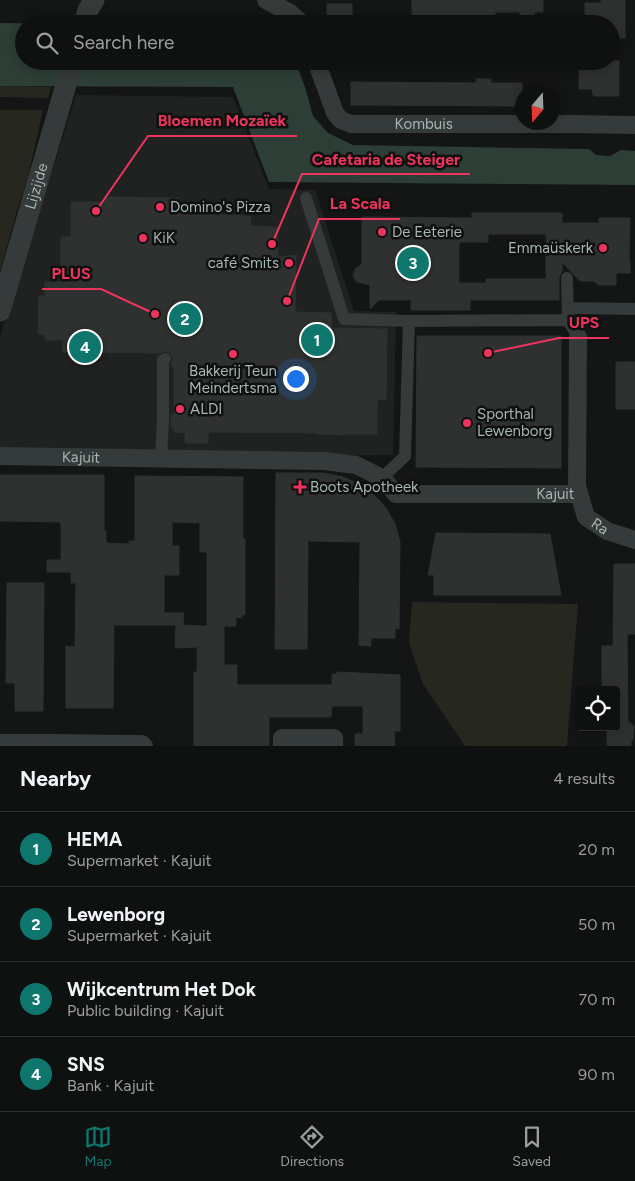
<!DOCTYPE html>
<meta charset="utf-8">
<style>
body{margin:0;font-family:Figtree,sans-serif;background:#181919;color:#f1f3f6}
.controls{position:absolute;right:15px;bottom:15px;display:grid;overflow:hidden;border-radius:5px;box-shadow:0 2px 12px #0003}
.controls button{width:45px;height:45px;display:grid;place-items:center;padding:0;border:0;border-bottom:1px solid #2f3030;background:#0f1010;color:#f1f3f6;font:25px sans-serif}
.compass{position:absolute;left:515px;top:85px;width:45px;height:45px;border-radius:50%;background:#0f1010;box-shadow:0 2px 12px #0003;rotate:199deg}
.you{position:absolute;left:295px;top:378px;width:18px;height:18px;margin:-12px;border:4px solid #fff;border-radius:50%;background:#1a73e8;box-shadow:0 0 0 8px #1a73e833}
.badge{display:grid;place-items:center;width:32px;height:32px;border-radius:50%;background:#0f766e;color:#fff;font-size:16px;font-weight:700}
.pin{position:absolute;translate:-50% -50%;border:2px solid #fff;box-shadow:0 1px 5px #0006}
.list{margin:0;padding:0;list-style:none}
h2{display:flex;justify-content:space-between;align-items:center;height:65px;margin:0;padding:0 20px;font-size:21px}
h2 small{font-size:16px;font-weight:400;color:#9b9d9f}
.list li{display:grid;grid-template-columns:32px 1fr auto;gap:15px;align-items:center;box-sizing:border-box;height:75px;padding:0 20px;border-top:1px solid #2f3030}
.list b{display:block;font-size:19px;white-space:nowrap}
.list p{margin:0;font-size:16px;white-space:nowrap;color:#9b9d9f}
.list em{font-size:16px;font-style:normal;color:#9b9d9f}
.icon{flex:none;width:28px;height:28px;fill:none;stroke:currentColor;stroke-width:2;stroke-linecap:round;stroke-linejoin:round}
.map{position:relative;flex:none;width:635px;height:746px;overflow:hidden}
.search{position:absolute;background:#0f1010;box-shadow:0 2px 12px #0003;left:15px;right:15px;top:15px;height:55px;display:flex;align-items:center;gap:12px;box-sizing:border-box;padding:0 18px;border-radius:28px;color:#9b9d9f;font-size:19px}
.sheet{height:365px;background:#0f1010}
nav{display:flex;justify-content:space-around;align-items:center;box-sizing:border-box;height:70px;border-top:1px solid #2f3030;background:#0f1010;font-size:14px;color:#9b9d9f}
nav a{display:grid;justify-items:center;gap:2px}
nav .on{color:#0f766e}
.map>svg:first-child{display:block}
.built{fill:#202222}
.green{fill:#262820}
.water{fill:#2d3e36}
.building{fill:#2f3131;stroke:#2e3131;fill-rule:evenodd}
.lines{fill:none;stroke-linecap:round;stroke-linejoin:round}
.pedestrian{stroke:#353a3a;stroke-width:12}
.minor{stroke:#353a3a;stroke-width:18}
.tertiary{stroke:#353a3a;stroke-width:21}
.poi-dot{fill:#ed345d;stroke:#0f1010;stroke-width:2}
.labels{text-anchor:middle;dominant-baseline:central;stroke-width:5;stroke-linejoin:round;paint-order:stroke}
.street-label{font-size:15px;fill:#a6b6b2;stroke:#0f1010}
.poi-label{font-size:15px;fill:#a6b6b2;stroke:#0f1010;text-anchor:start}
.leader{fill:none;stroke:#ed345d;stroke-width:2}
.callout-dot{fill:#ed345d;stroke:#0f1010;stroke-width:2}
.callout-label{font-size:16px;text-anchor:middle;font-weight:bold;fill:#ed345d;stroke:#0f1010;stroke-width:5;stroke-linejoin:round;paint-order:stroke}
</style>
<div class="map">
<svg width="635" height="746" viewBox="0 0 635 746">
<rect width="100%" height="100%" fill="#141515"/>
<path class="built" d="M76 95 233 97 269 189 315 190 354 311 396 312 393 455 246 456 0 454V337Z"/>
<path class="green" d="M0 86 51 87 48 98 0 97Z
M0 110H43L27 181 17 210 0 272Z
M412 602 578 604 567 746H465L423 684 409 643Z"/>
<path class="water" d="M0 23 72 24H24V61H295L305 87 313 116 328 133 353 145 589 149 596 155 610 156 621 150 635 151V185L269 182 233 87 0 86Z"/>
<path class="building" d="M412 0H543V12H534L535 24H520V12H495V18L412 17Z
M601 0H625V38H611V24H599L598 18H585V3H601Z
M327 4H352V19H350V24H327Z
M579 61H619V96H595L593 95 592 89H579Z
M476 79H491V83H522V106L351 105V82L476 83Z
M104 197 179 198V203H202L201 214 250 216 251 226 277 227 278 257 296 255 295 312 331 313 332 328 387 329 386 400 377 399V434H346V435L318 434V433L208 432V443H185V433L174 432V428H171V415H174V368L171 365 173 359 170 353 165 351 159 353 62 352 63 340H45V335L38 334 39 296H45V282H61V237H71V202H104Z
M472 213H562V223H599V218H630L629 261 630 262V273H616V285H599L594 281H580L562 262V271L560 275 559 278V300H470V310H411V300H379L370 309V285L357 282 353 276 355 269 362 264V217L472 218ZM488 234H546V279H486V283H459V242H488Z
M417 336H561V468L416 467Z
M616 362H635V409H616Z
M276 473H324L343 477 359 484 369 491 377 498 386 508 395 524 400 542 399 629 395 628V638H371V646L359 645 360 542 308 541 307 649H275Z
M0 475H104V531H106V543L129 544V541H135V476L243 477V539H245V615H242V618L236 617V626H224V665H237V685H332V674H337V672L400 675V731H394L395 746H355V734H363V706H332L331 717H269V746H194V672H197V647L175 648 176 625H114L113 708H66V646L75 647 76 583H71V572H47V560H61V522L0 521ZM172 522 200 523V552H207V626L182 625H183L184 613H164V575H179V546H172Z
M436 533 550 534 561 595H434V575H428Z
M614 564H635V634H627L628 723H631V725L634 726 633 740H631V746H607V727H616V690H602V646H613Z
M7 583H44L43 711H15V683H6Z"/>
<g class="lines">
<path class="pedestrian" d="M306 198 344 319 409 321 405 456 382 478
M567 278 568 320 578 337
M568 308 635 309
M409 321 568 320
M161 458 163 420V360L165 359"/>
<g class="minor">
<path d="M266 0 290 13 302 24"/>
<path id="s1" d="M316 61 335 113 341 120 351 124H571L635 125"/>
<path id="s2" d="M578 337 577 486 586 517 607 531 635 540"/>
<path id="s3" d="M0 456 324 461 356 465 382 478 396 494H579"/>
<path d="M0 743H53"/>
<path d="M53 746V743L127 744H142L144 746"/>
<path d="M282 746V738H334V746"/>
</g>
<g class="tertiary">
<path d="M84 24 88 10 94 0"/>
<path id="s4" d="M0 311 73 61"/>
</g>
</g>
<g class="poi-dot">
<circle cx="160" cy="207" r="5"/>
<circle cx="382" cy="232" r="5"/>
<circle cx="143" cy="238" r="5"/>
<circle cx="603" cy="248" r="5"/>
<circle cx="289" cy="263" r="5"/>
<circle cx="233" cy="354" r="5"/>
<circle cx="180" cy="409" r="5"/>
<circle cx="467" cy="423" r="5"/>
<path d="M297.5 479.5h5v5h5v5h-5v5h-5v-5h-5v-5h5z"/>
</g>
<g class="labels">
<g class="street-label">
<text stroke="none"><textPath href="#s1" startOffset="148">Kombuis</textPath></text>
<text stroke="none"><textPath href="#s4" startOffset="130">Lijzijde</textPath></text>
<text stroke="none"><textPath href="#s3" startOffset="81">Kajuit</textPath></text>
<text stroke="none"><textPath href="#s3" startOffset="566">Kajuit</textPath></text>
<text stroke="none"><textPath href="#s2" startOffset="198">Ra</textPath></text>
</g>
<g class="poi-label">
<text x="170" y="207">Domino's Pizza</text>
<text x="392" y="232">De Eeterie</text>
<text x="153" y="238">KiK</text>
<text x="593" y="248" text-anchor="end">Emmaüskerk</text>
<text x="279" y="263" text-anchor="end">café Smits</text>
<text x="233" y="371" text-anchor="middle">Bakkerij Teun<tspan x="233" dy="17">Meindertsma</tspan></text>
<text x="190" y="409">ALDI</text>
<text x="477" y="414">Sporthal<tspan x="477" dy="17">Lewenborg</tspan></text>
<text x="310" y="487">Boots Apotheek</text>
</g>
</g>
<path class="leader" d="M96 211L148 136H297M272 244L302 174H470M287 301L319 219H400M155 314L101 289H42M488 353L559 338H609"/>
<g class="callout-dot">
<circle cx="96" cy="211" r="5"/>
<circle cx="272" cy="244" r="5"/>
<circle cx="287" cy="301" r="5"/>
<circle cx="155" cy="314" r="5"/>
<circle cx="488" cy="353" r="5"/>
</g>
<g class="callout-label">
<text x="222" y="126">Bloemen Mozaïek</text>
<text x="386" y="165">Cafetaria de Steiger</text>
<text x="360" y="209">La Scala</text>
<text x="71" y="279">PLUS</text>
<text x="584" y="328">UPS</text>
</g>
</svg>
<div class="controls">
<button><svg class="icon" aria-label="locate" viewBox="0 0 24 24"><circle cx="12" cy="12" r="6"/><path d="M12 2v4M12 18v4M2 12h4M18 12h4"/></svg></button>
</div>
<svg class="compass" viewBox="-18 -18 36 36"><path d="M0-13l5 13h-10z" fill="#e53935"/><path d="M0 13l5-13h-10z" fill="#9b9d9f"/></svg>
<div class="you"></div>
<div class="pin badge" style="left:317px;top:340px">1</div>
<div class="pin badge" style="left:185px;top:319px">2</div>
<div class="pin badge" style="left:413px;top:263px">3</div>
<div class="pin badge" style="left:85px;top:347px">4</div>
<div class="search"><svg class="icon" aria-label="search" viewBox="0 0 24 24"><circle cx="10" cy="10" r="6"/><path d="M15 15l6 6"/></svg>Search here</div>
</div>
<section class="sheet">
<h2>Nearby<small>4 results</small></h2>
<ul class="list">
<li><span class="badge">1</span><div><b>HEMA</b><p>Supermarket · Kajuit</p></div><em>20 m</em></li>
<li><span class="badge">2</span><div><b>Lewenborg</b><p>Supermarket · Kajuit</p></div><em>50 m</em></li>
<li><span class="badge">3</span><div><b>Wijkcentrum Het Dok</b><p>Public building · Kajuit</p></div><em>70 m</em></li>
<li><span class="badge">4</span><div><b>SNS</b><p>Bank · Kajuit</p></div><em>90 m</em></li>
</ul>
</section>
<nav>
<a class="on"><svg class="icon" aria-label="map" viewBox="0 0 24 24"><path d="M3 6l6-2 6 2 6-2v14l-6 2-6-2-6 2zM9 4v14M15 6v14"/></svg>Map</a>
<a><svg class="icon" aria-label="directions" viewBox="0 0 24 24"><path d="M12 3l9 9-9 9-9-9zM9 14v-3h6M13 9l2 2-2 2"/></svg>Directions</a>
<a><svg class="icon" aria-label="saved" viewBox="0 0 24 24"><path d="M7 4h10v16l-5-4-5 4z"/></svg>Saved</a>
</nav>
